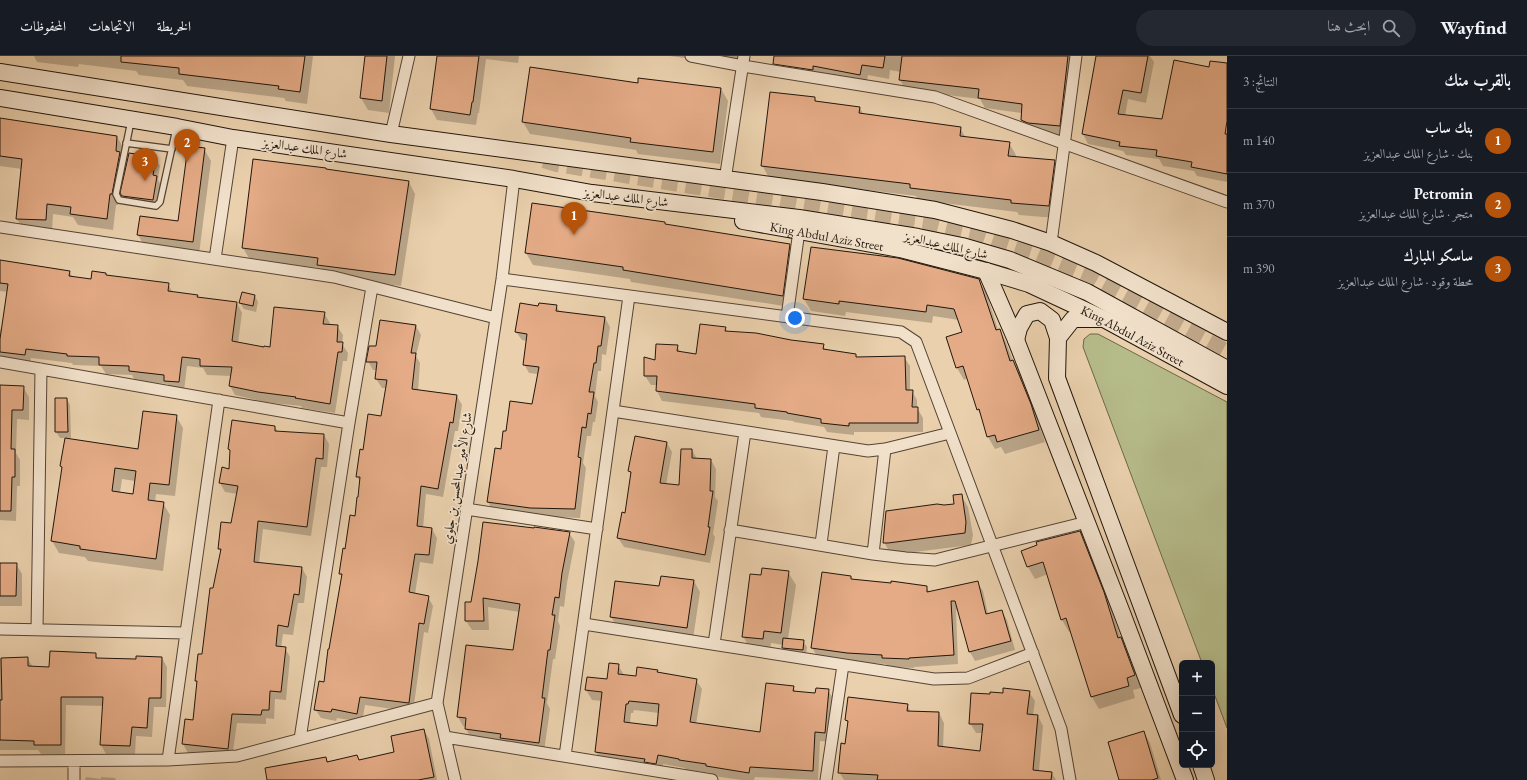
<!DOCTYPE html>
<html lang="ar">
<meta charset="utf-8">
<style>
body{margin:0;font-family:"EB Garamond",Amiri,serif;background:#242831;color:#f1f3f6;direction:rtl}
.controls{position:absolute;right:12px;bottom:12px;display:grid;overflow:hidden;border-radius:6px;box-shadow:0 4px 16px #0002}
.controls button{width:36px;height:36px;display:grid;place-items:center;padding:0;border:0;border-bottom:1px solid #363941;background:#171b24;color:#f1f3f6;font:20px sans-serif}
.you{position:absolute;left:795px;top:262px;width:14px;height:14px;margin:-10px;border:3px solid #fff;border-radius:50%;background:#1a73e8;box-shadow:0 0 0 6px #1a73e833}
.badge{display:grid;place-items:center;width:26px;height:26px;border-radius:50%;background:#b45309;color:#fff;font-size:13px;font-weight:700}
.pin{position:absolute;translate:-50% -33px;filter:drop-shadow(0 1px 2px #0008)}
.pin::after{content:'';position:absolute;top:21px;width:14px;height:12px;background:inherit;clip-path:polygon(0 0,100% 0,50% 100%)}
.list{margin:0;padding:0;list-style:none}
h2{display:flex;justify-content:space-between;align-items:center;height:52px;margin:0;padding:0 16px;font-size:17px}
h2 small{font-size:13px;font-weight:400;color:#9ea1a6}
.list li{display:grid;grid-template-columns:26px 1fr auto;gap:12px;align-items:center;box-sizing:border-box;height:64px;padding:0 16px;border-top:1px solid #363941}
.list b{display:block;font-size:15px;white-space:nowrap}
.list p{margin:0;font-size:13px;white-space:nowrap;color:#9ea1a6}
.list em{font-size:13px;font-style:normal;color:#9ea1a6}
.icon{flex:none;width:22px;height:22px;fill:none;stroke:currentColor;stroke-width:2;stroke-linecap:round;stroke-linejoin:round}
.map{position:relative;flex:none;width:1227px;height:724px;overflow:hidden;direction:ltr}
header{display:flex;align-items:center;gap:24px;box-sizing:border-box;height:56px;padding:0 20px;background:#171b24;border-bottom:1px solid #363941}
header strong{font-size:19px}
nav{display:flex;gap:22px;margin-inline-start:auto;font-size:14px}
.search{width:280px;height:36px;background:#242831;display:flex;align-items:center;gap:10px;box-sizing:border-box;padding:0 14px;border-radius:22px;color:#9ea1a6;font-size:15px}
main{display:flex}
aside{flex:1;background:#171b24}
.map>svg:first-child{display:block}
.green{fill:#b6bb8a;stroke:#6c684a}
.shadow{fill:#0003;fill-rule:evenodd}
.building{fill:#e4ab86;stroke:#22160b;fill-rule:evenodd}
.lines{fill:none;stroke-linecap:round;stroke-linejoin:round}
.secondary-tunnel{stroke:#c2ab8d;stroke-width:16;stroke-dasharray:16 8;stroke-linecap:butt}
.lane-casing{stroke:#544434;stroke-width:8}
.street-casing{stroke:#544434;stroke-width:13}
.secondary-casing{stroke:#22160b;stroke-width:18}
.lane{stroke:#f1e0ca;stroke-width:5.5}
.street{stroke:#f1e0ca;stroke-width:11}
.secondary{stroke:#f1e0ca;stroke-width:16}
.labels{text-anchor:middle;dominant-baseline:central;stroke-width:3.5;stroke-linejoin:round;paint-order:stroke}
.street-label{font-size:13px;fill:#22160b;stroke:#f1e0ca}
</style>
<header>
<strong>Wayfind</strong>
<div class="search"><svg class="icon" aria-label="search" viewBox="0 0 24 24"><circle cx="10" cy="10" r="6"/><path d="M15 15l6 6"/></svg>ابحث هنا</div>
<nav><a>الخريطة</a><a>الاتجاهات</a><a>المحفوظات</a></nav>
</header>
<main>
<aside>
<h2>بالقرب منك<small>النتائج: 3</small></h2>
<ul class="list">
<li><span class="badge">1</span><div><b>بنك ساب</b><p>بنك · شارع الملك عبدالعزيز</p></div><em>140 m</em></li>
<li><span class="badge">2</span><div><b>Petromin</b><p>متجر · شارع الملك عبدالعزيز</p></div><em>370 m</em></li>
<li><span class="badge">3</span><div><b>ساسكو المبارك</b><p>محطة وقود · شارع الملك عبدالعزيز</p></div><em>390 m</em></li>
</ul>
</aside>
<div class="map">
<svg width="1227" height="724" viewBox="0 0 1227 724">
<rect width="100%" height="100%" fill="#ead0ad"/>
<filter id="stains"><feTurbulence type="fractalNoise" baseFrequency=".005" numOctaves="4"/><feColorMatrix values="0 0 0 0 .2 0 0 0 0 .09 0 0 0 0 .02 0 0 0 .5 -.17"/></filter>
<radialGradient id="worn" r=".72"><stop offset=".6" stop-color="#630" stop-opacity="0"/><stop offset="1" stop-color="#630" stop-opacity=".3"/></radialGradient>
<path class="green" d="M1090 278H1098L1227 346V672L1212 632V607H1202L1083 291 1084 283Z"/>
<path class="shadow" d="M34 0H313L307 48 286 45 284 42 187 30 183 24 139 19 136 15 79 8 78 11 37 6Z
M366 0H395L389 57 368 54 361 42Z
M438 0H519L518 7 486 3 479 57H478L476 69 437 64 431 53Z
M670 0H738L737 9Z
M775 0H1075L1065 80 1034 77 1028 75 1022 64V57L985 52 980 43 906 34 900 24 901 16 890 14 889 23 868 19 866 30 781 18 774 8Z
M1097 0H1150L1154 6 1146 47 1128 43 1125 60 1163 64 1210 13 1227 8V131V126L1197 120 1194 115 1163 110 1159 103 1126 99 1123 95 1088 88 1083 78Z
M639 28 721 33 728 45 720 108 638 98 636 94 530 78 523 66Z
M814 42 817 46 860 52 864 59 960 72 966 82 1009 87 1016 99V102L1054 105 1062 117 1056 162 1019 159 1017 156 918 144 916 140 769 122 762 109Z
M0 64 117 81 123 91 122 101 127 110 155 102 160 110 158 124 161 129 158 152 128 148 121 135 118 149H116L113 174 78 169 73 161 53 158 52 175 23 174 17 163 22 113 0 110Z
M204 93 211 105 199 198 145 191 138 179 179 166Z
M409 126 415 138 401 230 325 220 321 212 250 204 243 192Z
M665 167 666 169 790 189 797 201 790 251 631 226 630 223 533 209 526 197Z
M0 204 69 216 73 221 92 224 105 218 107 220 168 228 173 237 237 247 242 257 238 287 265 292H271L324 257 330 267 329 269 337 270 343 279 342 288 348 297 347 305H343L335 357 302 352 301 350 264 346 235 339 230 330 232 320 207 319 203 312 187 310 184 335 171 334 168 328 135 325 132 319 106 318 101 310 73 309 72 307 31 302 30 308 0 305V273L2 274 8 236 0 235Z
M978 224 986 236 998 274H1000L1006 286 1013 305 1020 317 1037 361 1045 386 1005 398 1001 391 995 393 988 381 982 362 978 354 968 322 964 324 957 312 948 281 963 277 959 264 933 260 932 267 846 256 845 260 811 255 804 243Z
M255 240 258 246 256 256 244 253 240 247Z
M556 250 560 256 605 262 610 271 606 299 602 298 601 315H598L595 340 598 346 595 366H593L591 380H587L583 407 586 412 580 462 536 460 493 455 488 446 507 376 533 349 538 318 529 317 524 308 527 285 522 284 516 276 539 251Z
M416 270 421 279 416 300 420 307 418 335 457 340 462 349 458 375H455L443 441 426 438 423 472 432 473 437 482 433 508 420 506 415 538 428 541 433 550 428 577 424 576 413 656 365 649 362 666 337 662 336 665 321 662 315 653 325 627 342 521 340 518 356 461 360 426 357 420 364 395 382 361 387 332H382L376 323 377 314H373L368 305 377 291Z
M725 272 728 276 823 289 826 295 856 299 857 302 904 301 910 310V335H912L917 344V352L923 362V376H854V379L827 376 824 371 794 366 793 365 761 361 759 357 662 345 657 335V329H651L645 320 656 306 677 290 681 297 697 299Z
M0 330 23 331 29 341V364L17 363 16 397 20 404V430H17L16 465 0 464Z
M67 343 70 349 71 382H60L56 376Z
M176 360 183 372 175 440 156 438 155 446 163 447 170 459 163 515 88 505 85 501 59 497 52 485 63 413 61 410 139 395ZM122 423 135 425 134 439 120 437Z
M275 371 278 376 324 379 329 388 327 411H321L311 480 263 473 259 507 302 512 307 521 304 547H298L293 579 283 578 281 592H285L290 601 286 644 275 643 274 663 266 662V668L237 667 232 702 188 697 183 688 194 665 198 628 196 625 203 600 213 533 221 496 219 493 232 468 238 438 225 436 220 427 230 414 231 396 229 393Z
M667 387 672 396 666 429 680 431 692 394 697 403 711 404 716 413 715 441 718 445 713 478 715 481 710 507 624 491 618 482 626 458 632 419 629 415Z
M961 439 968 451 973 479 971 489 891 499 884 486 944 450 956 448Z
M1079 476 1086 488 1110 549 1121 583 1127 594 1141 632 1133 634 1135 642 1099 653 1092 641 1071 575 1069 576 1062 564 1048 518 1035 523 1028 511 1022 496Z
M569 477 575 486 567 527 564 551 560 550 558 565 560 570 555 603H553L547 647 550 653 544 696 471 682 466 673V671L463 670 458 661 514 595 520 556 488 551 489 574H472L466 565 472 547Z
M0 508H16L22 518V550H0V556Z
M788 516 796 529 788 583 803 585 807 591 806 599 786 597 783 591V589L771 587 770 595 750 593 743 580 761 520Z
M851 521 852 525 926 531 930 537 977 526 983 535 988 558 1002 555 1007 564 1015 594 975 605 970 596 958 554H956L958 608 914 611V612L888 611 886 608 853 606 818 601 812 592Z
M694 525 700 536 693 583 618 572 611 561 660 532Z
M95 598 98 603 137 604 162 602 167 611 166 651H154L152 681 136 680 135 699 106 698 101 689 103 650 66 649 65 698H41L38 694H0V603L27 602 33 611 50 612Z
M618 609 624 619 636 621 657 615 658 617 696 624 702 633 696 668 761 677 793 631 796 636 816 638 828 634 834 644 830 686 820 685 818 724 755 721 754 724H742L713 720 712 717 686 714 685 712 663 708 662 717 602 706 596 696 602 645 592 644 586 634 588 622 608 624ZM634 654 659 657 657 671 630 667 631 657H633Z
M1029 636 1035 645 1033 659 1038 660 1043 670 1039 715 1052 717 1056 724H844L839 716 846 689 848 668 846 664 907 649 911 656 939 657 944 667 943 691 981 696 983 677H976L970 667 1004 638Z
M424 674 429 683 437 724H268L326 702 328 706 357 700 360 705 395 697Z
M1144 676 1150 687 1161 724H1120Z
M86 721 101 723V721L115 722 116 724H85Z"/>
<path class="building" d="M121 0H305L300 36 278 33 279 30 179 18V12L121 6Z
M365 0H387L382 45 360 42Z
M437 0H479L473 46H472L470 59 430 53Z
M774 0H885L883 12 862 9 860 19 813 10V14L773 8Z
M902 0H1068L1060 70 1028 67 1021 64 1022 48 978 42 979 33 899 24Z
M1096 0H1148L1141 37 1123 34 1118 58 1162 63 1174 4 1209 11 1210 5 1227 7V65L1225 78H1227V118L1191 111 1192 106 1156 100 1157 94 1119 90 1120 86 1082 78Z
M530 11 638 27V22L721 32 713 96 630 86 631 82 522 66Z
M770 36 815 41V45L860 51 859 57 961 71 960 80 1010 86 1008 100 1055 104 1049 150 1011 147V144L910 132V128L761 110Z
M0 62 117 80 116 95 120 96 112 138H110L107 163 70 158 71 151 47 148 46 164 16 163 22 103 0 100Z
M188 90 205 92 193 186 137 179 140 160 178 165Z
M129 97 156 101 153 119 157 120 153 144 122 140 120 137Z
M253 103 326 112V113L409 125 395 219 317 209 318 202 242 192Z
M532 147 665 166V168L790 188 783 240 623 214V211L525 197Z
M811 191 898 202 979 223 996 274 1000 273 1010 305 1013 304 1031 348 1039 374 997 386 995 379 987 381 979 353 977 354 963 310 956 312 946 281 962 276 954 253 927 249 926 256 839 245V248L803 243Z
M0 204 70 215 69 220 91 223 92 215 106 217V219L169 227 168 235 198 239 197 241 237 246 232 285 264 291V290L270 291 274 251 325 256 323 268 338 269 337 286H343L342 296H338L330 348 295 342 296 341 258 336 229 330 232 311 200 310V303L182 301 179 326 164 325V319L129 315V310L99 309V301L67 300V298L26 293 25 299 0 296V283L8 228 0 227Z
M242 236 255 239 253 250 239 247Z
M520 247 538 250 539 247 557 249 556 255 605 261 601 290H598L596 307H594L589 336H594L591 358 588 357 586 372 582 371 578 401 581 402 575 453 530 452 487 446 495 392 501 393 503 375H506L510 345 532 348 539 311 523 309 527 278 515 276Z
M380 264 416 269 411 297H416L412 333 457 339 453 367 450 366 438 433 421 430 417 470 432 472 429 499 415 498 409 536 429 540 424 568 419 567 409 647 360 641 357 658 332 653 331 656 314 654 319 625 324 626 328 593H329L342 518H339L343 492 345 493 350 459 355 460 357 441H358L360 421H356L360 393 363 394 368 358 381 360 387 324 375 323 377 306H366L369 290H376Z
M700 268 726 271 725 275 756 277 791 284 824 288 823 293 856 298V301L905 300 906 334H913L912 351H918V367H849V370L821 367V363L787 357V356L755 352V348L656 335 657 320H644V301L655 304 656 288 678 289 677 295 696 298Z
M0 329 24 330 23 354H12L11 393H15V421H12L11 455H0Z
M55 342H67L68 376H55Z
M143 355 177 359 169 429 150 427 148 444 164 446 156 503 80 493V490L51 485 62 411 60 410 65 382 138 393ZM115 412 136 415 133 438 112 435Z
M232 364 275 370V375L324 378 323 403 316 402 307 471 258 465 254 506 302 511 299 539 294 538 288 571 278 569 276 590 286 591 281 636 270 635 269 654H262L261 659 232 658 228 693 182 688 185 663 193 664 197 625H195L198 598H202L210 532H213L221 493H218L221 466 231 467 238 430 219 427 222 411 229 413 230 394 228 393Z
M635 380 667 386 660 427 679 429 681 393H692V402L711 403 710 435H713L708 471H710L705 499 617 482 622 456 625 457 631 416 628 415Z
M962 438 966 466 965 477 888 487H883L886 455 937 448 944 449 954 448 953 439Z
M483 466 534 472V471L570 476 562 517 559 542 555 541 552 559H555L550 594H548L542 642H545L539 687 500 682 501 678 465 673 466 662 457 661 466 589 513 594 520 548 483 542 484 565H465V546H471L478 505Z
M1080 475 1104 536 1118 582 1121 581 1135 619 1127 622 1129 630 1091 641 1066 562 1061 564 1043 506 1027 511 1021 495 1037 489 1036 486Z
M0 507H17L16 540H0Z
M762 512 789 515 781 577 764 575 763 583 742 581 750 518 761 519Z
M822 516 851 520V523L891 527V525L927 530V536L978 525 986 558 1002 554 1011 585 969 596 955 545H951L954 599 909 602V603L882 602V599L847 597 811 592Z
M661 520 694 524 687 572 610 561 615 525 659 530Z
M783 582 804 584 803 594 782 592Z
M50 595 96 597V602L136 603V600L162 601 161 642H149L147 672 132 671 130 690 100 689 103 641H61V689H34V685L0 684V644H2L1 602 28 601V610L49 611Z
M609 607 619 608 618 618 636 620 637 611 658 614 657 616 697 623 690 666 760 676 766 627 794 630 793 635 815 637 816 632 829 633 825 677 815 676 813 715 750 711 749 717 706 710V708L679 704V703L658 699 656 708 644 706 645 703 595 696 602 636 585 634 587 621 607 623ZM629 645 659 648 657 670 624 666 626 648H628Z
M1003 632 1030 635 1027 658 1038 659 1033 714 1052 716 1051 724H877L878 719 838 717 841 687 845 688 848 665 845 664 848 641 908 648 907 655 939 656 938 690 980 695 983 668H969L971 637 990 638V636L1003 637Z
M424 673 434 721 418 724H267L265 712 326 701 327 706 357 699 359 704 394 696 391 680Z
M1144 675 1158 722 1152 724H1119L1108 686Z"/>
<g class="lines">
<path class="secondary-tunnel" d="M544 104 557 108 844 155 932 168 980 179 1035 198 1089 220 1227 296"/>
<g class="lane-casing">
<path id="lane" d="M131 65 116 138 119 144 156 150 160 146 176 73
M126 87 172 93"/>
</g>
<g class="street-casing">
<path id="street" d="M691 0 743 10 935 41 1227 146
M391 78 409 0
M725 124 744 0
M0 171 334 221 496 262
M1051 187 1076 0
M215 203 233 82
M502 223 901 276 916 286 1061 673 1070 724
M787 261 799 175
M0 306 349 367
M613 355 868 395 885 393 950 377
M466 453 597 473
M730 474 873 498 906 502 935 504 1087 466
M821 488 834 390
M873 498 885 393
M584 568 934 623 968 622 1033 597
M0 573 186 577 168 704
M37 574 41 313
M186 577 219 344
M714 588 745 376
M445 681 712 724
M300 683 349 367 372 231
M565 700 629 240
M0 705 168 704 237 700 437 647
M74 724V705
M455 724 437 647 502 223 514 123
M826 724 843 609"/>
</g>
<g class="secondary-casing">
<g id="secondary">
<path d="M0 16 391 78 822 136 935 154 1012 174 1051 187 1096 207 1227 276"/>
<path d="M0 42 177 71 233 82 514 123 592 137 799 162 918 181 962 190 1010 204 1087 236 1227 313"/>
<path id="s1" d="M743 165 900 193 986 215 1029 228 1104 263 1227 330"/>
<path d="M986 215 1016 284 1122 557 1185 724"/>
<path d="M1100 263H1073L1058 282 1057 322 1182 659"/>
<path d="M1016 284 1019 272 1027 258 1040 255 1052 264 1058 282"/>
<path d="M1201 709 1206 724"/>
</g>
</g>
<use href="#lane" class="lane"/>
<use href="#street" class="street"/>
<use href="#secondary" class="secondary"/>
</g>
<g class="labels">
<g class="street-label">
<text transform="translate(305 92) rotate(8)">شارع الملك عبدالعزيز</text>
<text transform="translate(626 141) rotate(7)">شارع الملك عبدالعزيز</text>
<text stroke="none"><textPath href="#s1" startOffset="85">King Abdul Aziz Street</textPath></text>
<text transform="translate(946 189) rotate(13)">شارع الملك عبدالعزيز</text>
<text stroke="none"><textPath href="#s1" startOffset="409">King Abdul Aziz Street</textPath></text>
<text transform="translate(457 422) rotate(-81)">شارع الأمير عبدالمحسن بن جلوي</text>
</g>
</g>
<rect width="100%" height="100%" filter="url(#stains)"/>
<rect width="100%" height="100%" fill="url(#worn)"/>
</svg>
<div class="controls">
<button>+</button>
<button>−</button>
<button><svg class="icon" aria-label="locate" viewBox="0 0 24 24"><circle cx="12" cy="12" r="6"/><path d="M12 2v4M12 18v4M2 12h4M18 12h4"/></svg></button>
</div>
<div class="you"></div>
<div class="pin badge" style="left:574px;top:179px">1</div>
<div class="pin badge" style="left:187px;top:106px">2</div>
<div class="pin badge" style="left:145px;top:125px">3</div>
</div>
</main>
